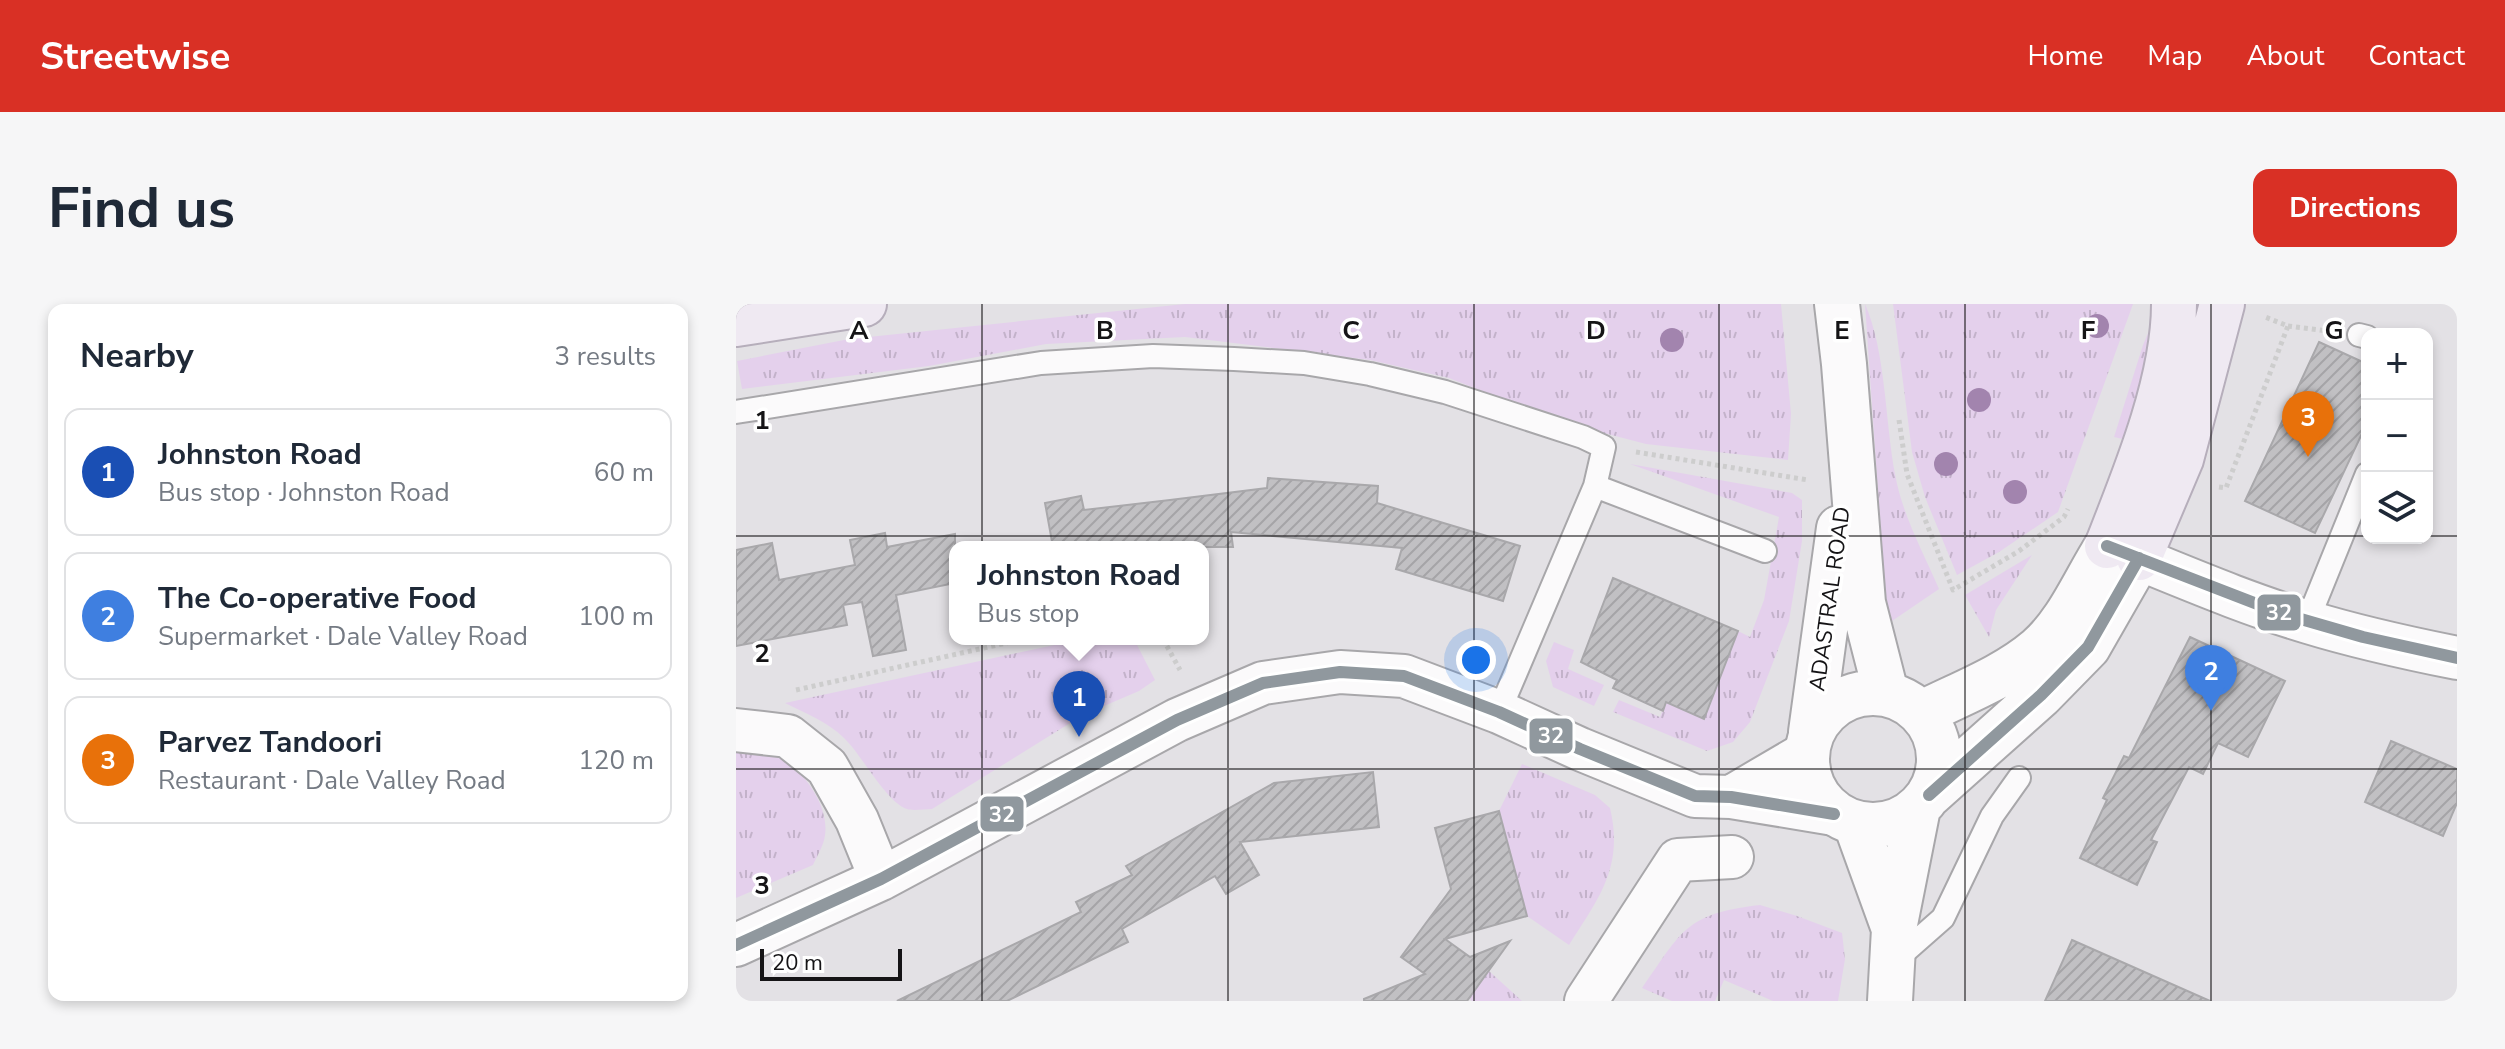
<!DOCTYPE html>
<meta charset="utf-8">
<style>
body{margin:0;font-family:"Nunito Sans",sans-serif;background:#f6f6f7;color:#1f2937}
.controls{position:absolute;right:24px;top:24px;display:grid;overflow:hidden;border-radius:16px;box-shadow:0 4px 12px #0003}
.controls button{width:72px;height:72px;display:grid;place-items:center;padding:0;border:0;border-bottom:2px solid #e0e1e3;background:#fff;color:#1f2937;font:40px sans-serif}
.scale{position:absolute;left:24px;bottom:20px;width:142px;box-sizing:border-box;padding-left:8px;border:4px solid #151416;border-top:0;font-size:22px;line-height:28px;white-space:nowrap;color:#151416;-webkit-text-stroke:6px #fff;paint-order:stroke}
.you{position:absolute;left:740px;top:356px;width:28px;height:28px;margin:-20px;border:6px solid #fff;border-radius:50%;background:#1a73e8;box-shadow:0 0 0 12px #1a73e833}
.badge{display:grid;place-items:center;width:52px;height:52px;border-radius:50%;background:#d93025;color:#fff;font-size:26px;font-weight:700}
.pin{position:absolute;translate:-50% -66px;filter:drop-shadow(0 2px 4px #0008)}
.pin::after{content:'';position:absolute;top:42px;width:28px;height:24px;background:inherit;clip-path:polygon(0 0,100% 0,50% 100%)}
.popup{position:absolute;left:213px;top:237px;width:260px;height:104px;box-sizing:border-box;display:grid;place-content:center;border-radius:16px;background:#fff;filter:drop-shadow(0 2px 6px #0005);font-size:26px;white-space:nowrap;color:#747a83}
.popup b{font-size:30px;color:#1f2937}
.popup::after{content:'';position:absolute;left:50%;top:100%;margin-left:-16px;border:16px solid transparent;border-top-color:#fff}
.list{margin:0;padding:0;list-style:none}
h2{display:flex;justify-content:space-between;align-items:center;height:104px;margin:0;padding:0 32px;font-size:34px}
h2 small{font-size:26px;font-weight:400;color:#747a83}
.list li{display:grid;grid-template-columns:52px 1fr auto;gap:24px;align-items:center;box-sizing:border-box;height:128px;margin:0 16px 16px;padding:0 16px;border:2px solid #e0e1e3;border-radius:16px}
.list b{display:block;font-size:30px;white-space:nowrap}
.list p{margin:0;font-size:26px;white-space:nowrap;color:#747a83}
.list em{font-size:26px;font-style:normal;color:#747a83}
.icon{flex:none;width:44px;height:44px;fill:none;stroke:currentColor;stroke-width:2;stroke-linecap:round;stroke-linejoin:round}
.map{position:relative;flex:none;width:1721px;height:697px;overflow:hidden;border-radius:16px}
header{display:flex;align-items:center;gap:48px;box-sizing:border-box;height:112px;padding:0 40px;background:#d93025;color:#fff}
header strong{font-size:38px}
nav{display:flex;gap:44px;margin-inline-start:auto;font-size:28px}
.intro{display:flex;align-items:center;justify-content:space-between;box-sizing:border-box;height:192px;padding:0 48px}
h1{margin:0;font-size:56px}
.button{padding:20px 36px;border-radius:16px;background:#d93025;color:#fff;font-size:28px;font-weight:700}
main{display:flex;gap:48px;padding:0 48px}
aside{flex:1;background:#fff;border-radius:16px;box-shadow:0 4px 12px #0003}
.map>svg:first-child{display:block}
.grass{fill:url(#grass-tufts)}
.building{fill:url(#building-hatch);stroke:#a9a8ab;stroke-width:2}
.lines{fill:none;stroke-linecap:round;stroke-linejoin:round}
.service-casing{stroke:#a8a7aa;stroke-width:26}
.minor-casing{stroke:#a8a7aa;stroke-width:46}
.tertiary-casing{stroke:#a8a7aa;stroke-width:48}
.trunk-casing{stroke:#b6aebb;stroke-width:48}
.path{stroke:#cdcdcd;stroke-width:5;stroke-dasharray:4 4;stroke-linecap:butt}
.service{stroke:#fbfafb;stroke-width:22}
.minor{stroke:#fbfafb;stroke-width:42}
.tertiary{stroke:#fbfafb;stroke-width:44}
.trunk{stroke:#efe9f2;stroke-width:44}
.bus-1-casing{stroke:#fff;stroke-width:18}
.bus-1{stroke:#90989e;stroke-width:12}
.tree{fill:#a284ae}
.grid{fill:none;stroke:#151416;stroke-width:2;stroke-opacity:0.55}
.labels{text-anchor:middle;dominant-baseline:central;stroke-width:7;stroke-linejoin:round;paint-order:stroke}
.street-label{font-size:22px;fill:#151416;stroke:#fff}
.grid-label{font-size:26px;text-anchor:middle;font-weight:bold;fill:#151416;stroke:#fff;stroke-width:7;stroke-linejoin:round;paint-order:stroke}
.line-badge{stroke:#fff;stroke-width:3}
.badge-label{font-size:22px;text-anchor:middle;font-weight:bold;fill:#fff}
</style>
<header>
<strong>Streetwise</strong>
<nav><a>Home</a><a>Map</a><a>About</a><a>Contact</a></nav>
</header>
<div class="intro"><h1>Find us</h1><a class="button">Directions</a></div>
<main>
<aside>
<h2>Nearby<small>3 results</small></h2>
<ul class="list">
<li><span class="badge" style="background:#1a4fb4">1</span><div><b>Johnston Road</b><p>Bus stop · Johnston Road</p></div><em>60 m</em></li>
<li><span class="badge" style="background:#3f7fe0">2</span><div><b>The Co-operative Food</b><p>Supermarket · Dale Valley Road</p></div><em>100 m</em></li>
<li><span class="badge" style="background:#e8710a">3</span><div><b>Parvez Tandoori</b><p>Restaurant · Dale Valley Road</p></div><em>120 m</em></li>
</ul>
</aside>
<div class="map">
<svg width="1721" height="697" viewBox="0 0 1721 697">
<defs>
<pattern id="grass-tufts" width="24" height="20" patternUnits="userSpaceOnUse" patternTransform="scale(2)"><rect width="24" height="20" fill="#e4d0ec"/><path d="M3 7l-1-3M5 7V3M7 7l1-3M15 17l-1-3M17 17v-4M19 17l1-3" fill="none" stroke="#c3b2ca"/></pattern>
<pattern id="building-hatch" width="6" height="6" patternUnits="userSpaceOnUse" patternTransform="scale(2)"><rect width="6" height="6" fill="#c1c0c3"/><path d="M-1 1l2-2M0 6l6-6M5 7l2-2" fill="none" stroke="#a5a4a7"/></pattern>
</defs>
<rect width="100%" height="100%" fill="#e3e1e5"/>
<path class="grass" d="M449 0H1045L1055 110 1052 156 910 140 822 117 713 74 634 56 449 33 310 40 193 62 6 85 1 57 113 35Z
M1129 0C1150 48 1149 117 1159 170 1166 210 1187 248 1203 285L1156 317 1147 319 1142 188Z
M1157 0H1397L1322 208 1263 248 1221 271 1189 193 1176 148Z
M1418 15 1416 44 1391 136 1378 133 1407 41Z
M894 160 1056 189 1066 196V237L1053 317 1014 418 997 438 971 447 877 408 883 396 924 413 930 398 968 414 1002 327 1014 333 1028 296 1043 213Z
M1296 251 1260 306 1253 333 1229 291Z
M346 335H398L419 376 403 387 347 411 196 505C189 505 177 507 171 505 150 498 126 451 108 434 92 418 69 409 49 399Z
M818 338 838 346 832 365 868 381 858 402 817 383 810 357Z
M0 442C10 443 22 443 32 446 61 457 94 499 89 531 88 541 81 552 77 561L0 594Z
M786 460 859 491 874 504C888 563 863 594 833 641L791 612 763 507Z
M1024 601 1061 612 1106 629 1109 655 1102 697H1037L988 676 979 697H936L906 684C947 626 949 610 1024 601Z
M753 667 786 697H736L733 694Z"/>
<path class="building" d="M1583 38 1631 60V119L1579 229 1509 197Z
M532 174 642 182 641 199 784 242 767 297 660 265 666 244 495 228 497 243H317L309 199 345 192 348 206 434 196 531 184Z
M149 229 151 243 219 230V279L160 291 170 346 137 352 126 298 107 301 111 321 0 342V246L36 239 43 276 119 261 114 236Z
M877 274 1002 327 968 415 930 398 927 407 877 384 881 376 845 358Z
M1454 333 1549 377 1512 453 1482 439 1467 470 1453 463 1415 536 1421 538 1401 581 1344 554 1371 496 1367 494 1388 452 1393 454Z
M1655 437 1721 465V499L1707 532 1629 498Z
M637 468 643 523 504 538 523 571 490 590 479 572 386 625 392 638 271 697H161L345 608 340 598 396 571 390 562 538 479Z
M763 507 791 612 709 635 734 653 774 637 731 697H628V695L689 670 665 653 715 585 699 524Z
M1336 636 1474 697H1309Z"/>
<g class="lines">
<g class="service-casing">
<path id="service" d="M1623 31 1631 33
M0 108 305 59 417 52 498 55 568 59 634 70 709 88 847 133 868 143 859 182
M1571 318 1631 170
M763 408 859 182 1029 247
M1157 658 1207 614 1256 512 1283 474"/>
</g>
<g class="minor-casing">
<path id="minor" d="M1371 242C1437 268 1504 298 1572 318 1621 333 1671 344 1721 354
M0 426 52 432 91 463 121 516 145 575
M995 493 1070 449
M0 641 145 575 441 416 527 379 604 368 668 372 763 408 844 445 959 492 995 493 1098 510
M850 697 942 556 996 553"/>
</g>
<g class="tertiary-casing">
<path id="tertiary" d="M1101 0 1108 60 1127 299 1150 389
M1071 455a66 66 0 1 1 132 0a66 66 0 1 1-132 0Z
M1188 408C1226 389 1269 373 1302 345 1333 318 1349 276 1371 242
M1075 428 1103 224
M1193 491 1305 391 1352 343 1403 254
M1120 520 1158 625
M1154 697 1158 625 1182 504"/>
</g>
<g class="trunk-casing">
<path id="trunk" d="M0 20 128 0
M1371 242C1399 171 1438 77 1438 0
M1403 254 1445 155 1486 0"/>
</g>
<path class="path" d="M1552 22 1591 27
M1163 116 1171 170 1217 286 1283 247 1328 213 1332 205
M900 148 1072 176
M1483 183 1490 184 1552 22 1529 13
M427 335 444 366
M60 386 288 335"/>
<use href="#service" class="service"/>
<use href="#minor" class="minor"/>
<use href="#tertiary" class="tertiary"/>
<use href="#trunk" class="trunk"/>
<g class="bus-1-casing">
<path id="bus-1" d="M1371 242 1547 310 1627 333 1721 354
M1193 491 1305 391 1352 343 1403 254
M0 641 145 575 441 416 527 379 604 368 668 372 763 408 844 445 959 492 995 493 1098 510"/>
</g>
<use href="#bus-1" class="bus-1"/>
</g>
<g class="tree">
<circle cx="1361" cy="22" r="12"/>
<circle cx="936" cy="36" r="12"/>
<circle cx="1243" cy="96" r="12"/>
<circle cx="1210" cy="160" r="12"/>
<circle cx="1279" cy="188" r="12"/>
</g>
<path class="grid" d="M246 0V697M492 0V697M738 0V697M983 0V697M1229 0V697M1475 0V697M0 232H1631M1691 232H1721M0 465H1721"/>
<g class="labels">
<g class="street-label">
<text transform="translate(1094 295) rotate(-82)">ADASTRAL ROAD</text>
</g>
</g>
<g class="grid-label">
<text x="123" y="35">A</text>
<text x="369" y="35">B</text>
<text x="615" y="35">C</text>
<text x="860" y="35">D</text>
<text x="1106" y="35">E</text>
<text x="1352" y="35">F</text>
<text x="1598" y="35">G</text>
<text x="26" y="125">1</text>
<text x="26" y="358">2</text>
<text x="26" y="590">3</text>
</g>
<g class="line-badge">
<rect x="1520" y="289" width="46" height="39" rx="8" fill="#90989e"/>
<rect x="792" y="413" width="46" height="38" rx="8" fill="#90989e"/>
<rect x="243" y="491" width="46" height="38" rx="8" fill="#90989e"/>
</g>
<g class="badge-label">
<text x="1543" y="316">32</text>
<text x="815" y="439">32</text>
<text x="266" y="518">32</text>
</g>
</svg>
<div class="controls">
<button>+</button>
<button>−</button>
<button><svg class="icon" aria-label="layers" viewBox="0 0 24 24"><path d="M12 4l9 5-9 5-9-5zM3 14l9 5 9-5"/></svg></button>
</div>
<div class="scale">20 m</div>
<div class="you"></div>
<div class="pin badge" style="left:343px;top:433px;background:#1a4fb4">1</div>
<div class="popup"><b>Johnston Road</b>Bus stop</div>
<div class="pin badge" style="left:1475px;top:407px;background:#3f7fe0">2</div>
<div class="pin badge" style="left:1572px;top:153px;background:#e8710a">3</div>
</div>
</main>
